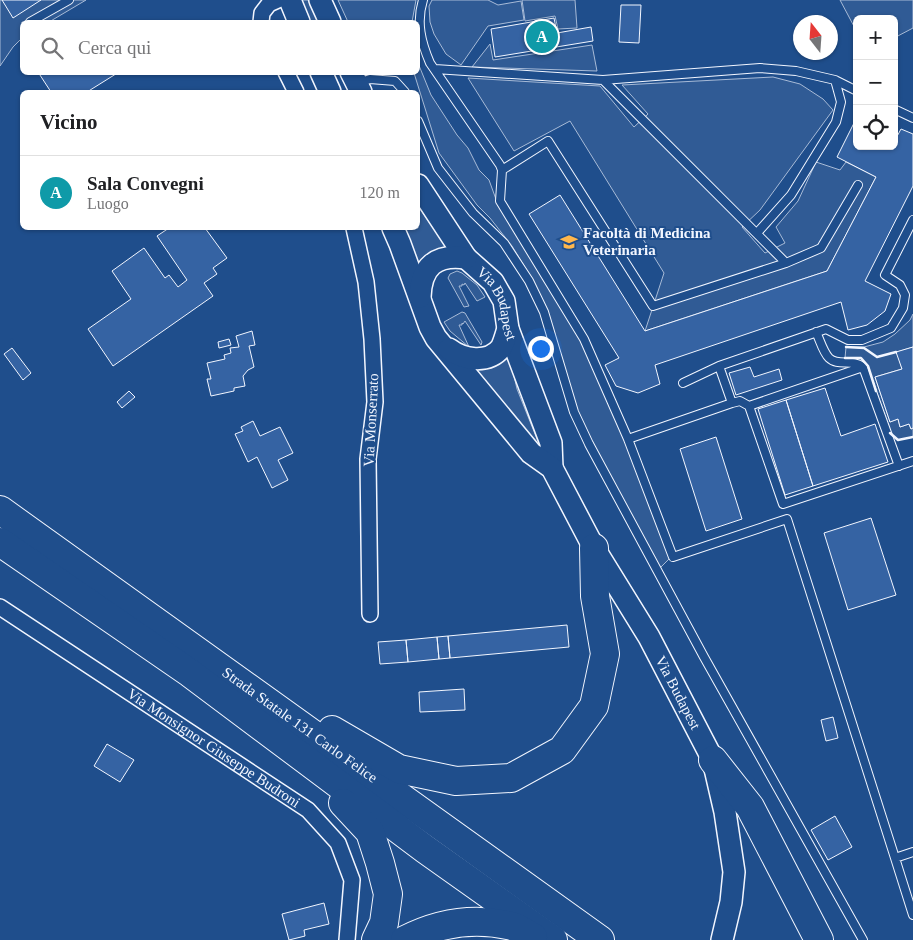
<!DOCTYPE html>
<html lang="it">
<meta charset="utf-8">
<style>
body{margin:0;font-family:"Times New Roman",serif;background:#f2f2f2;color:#202124}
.controls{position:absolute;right:15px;top:15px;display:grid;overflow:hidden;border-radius:8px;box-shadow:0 1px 4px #0004}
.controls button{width:45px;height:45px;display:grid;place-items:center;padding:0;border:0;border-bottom:1px solid #e0e0e0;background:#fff;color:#202124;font:25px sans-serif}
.compass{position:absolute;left:793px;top:15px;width:45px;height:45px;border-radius:50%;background:#fff;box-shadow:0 1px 4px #0004;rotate:343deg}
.you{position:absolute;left:540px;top:348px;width:18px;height:18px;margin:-12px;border:4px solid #fff;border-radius:50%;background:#1a73e8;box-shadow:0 0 0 8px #1a73e833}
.badge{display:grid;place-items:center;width:32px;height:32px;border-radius:50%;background:#0f766e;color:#fff;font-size:16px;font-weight:700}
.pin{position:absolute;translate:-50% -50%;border:2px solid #fff;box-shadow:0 1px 5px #0006}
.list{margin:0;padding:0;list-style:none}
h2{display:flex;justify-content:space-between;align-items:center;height:65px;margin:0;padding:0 20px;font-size:21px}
h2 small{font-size:16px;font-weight:400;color:#757577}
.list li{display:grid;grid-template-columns:32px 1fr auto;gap:15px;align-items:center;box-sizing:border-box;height:75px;padding:0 20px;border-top:1px solid #e0e0e0}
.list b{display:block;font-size:19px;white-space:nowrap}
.list p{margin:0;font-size:16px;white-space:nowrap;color:#757577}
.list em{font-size:16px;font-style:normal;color:#757577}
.icon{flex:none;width:28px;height:28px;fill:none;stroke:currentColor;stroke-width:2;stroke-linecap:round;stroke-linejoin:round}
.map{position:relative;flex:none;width:913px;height:940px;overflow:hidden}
.search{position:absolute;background:#fff;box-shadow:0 1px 4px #0004;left:20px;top:20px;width:400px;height:55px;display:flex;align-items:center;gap:12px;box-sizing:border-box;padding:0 18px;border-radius:8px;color:#757577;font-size:19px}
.panel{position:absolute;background:#fff;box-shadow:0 1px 4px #0004;left:20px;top:90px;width:400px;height:140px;border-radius:8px}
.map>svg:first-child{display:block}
.built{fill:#305b95;stroke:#a8bbd7}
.building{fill:#3563a3;stroke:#f2f6ff}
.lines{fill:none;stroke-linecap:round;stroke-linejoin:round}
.lane-casing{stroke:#f2f6ff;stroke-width:10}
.street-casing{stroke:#f2f6ff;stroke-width:18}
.secondary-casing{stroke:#f2f6ff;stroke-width:24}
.highway-casing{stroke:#f2f6ff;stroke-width:30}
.lane{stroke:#1f4e8c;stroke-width:8}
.street{stroke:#1f4e8c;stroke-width:15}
.secondary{stroke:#1f4e8c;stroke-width:21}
.highway{stroke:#1f4e8c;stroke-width:28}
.wall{stroke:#f2f6ff;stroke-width:2.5}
.labels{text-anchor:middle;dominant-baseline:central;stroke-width:4;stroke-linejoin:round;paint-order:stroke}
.poi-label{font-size:15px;font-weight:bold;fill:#f2f6ff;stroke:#1f4e8c;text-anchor:start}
.street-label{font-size:15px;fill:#f2f6ff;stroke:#1f4e8c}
</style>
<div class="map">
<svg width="913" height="940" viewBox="0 0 913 940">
<rect width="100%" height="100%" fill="#1f4e8c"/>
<path class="built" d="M0 0H86L49 22H22V38L13 47 0 66Z
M301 0H308L318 22H310Z
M338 0H416L412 22H348Z
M432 0H488L498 5 521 1 524 20 488 26 461 65 446 54 434 34 430 22 429 6Z
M522 0H575L577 28 558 29 555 16 525 21Z
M840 0H913V28L894 38V19H857V32Z
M490 44 493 60 592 45 597 71 472 67Z
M418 63 431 95 457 135 468 148 479 170 489 180 497 202 582 339 626 439 671 557 659 569 593 445 578 412 545 307 531 277 512 246 490 218 477 205 439 153 414 73 418 72Z
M773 77 800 84 823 99 833 110 760 210 742 227 765 253 785 243 776 227 798 201 816 162 840 170 846 162 876 177 827 271 645 331 664 273 570 121 514 151 468 78 600 86 634 127 648 114 622 85Z
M418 206 449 251 420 268 404 228H418Z
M457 271 462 273 477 285 485 297 477 301 465 283 464 285 462 284V286H459L469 306 464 307 448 278 450 274Z
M462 312 465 313 482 342 481 345 465 321 463 324 462 323V325H459L469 347 450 331 444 322Z
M913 314V347L897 352 902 369 875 377 890 422 898 419 900 427 909 424 911 429 913 428V437L898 440 891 435 868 366 861 358H845L846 347H864L883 342 895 334 910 320Z
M508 350 517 389 541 449 476 369Z"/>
<path class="building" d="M2 0H41L13 18Z
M621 5H641L639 43 619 42Z
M554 18 557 33 591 27 593 41 495 57 491 29Z
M38 72H119L87 92H51Z
M857 117V146H894V142L901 129 913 134V186L865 281 891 294 885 311 867 325 848 330 841 302 655 365 660 384 638 393 616 386 605 365 619 358 529 214 560 195 645 331 827 271 876 177 837 157Z
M169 228H205L227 258 213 268 217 274 204 283 213 296 113 366 88 329 131 299 112 271 144 248 165 278 169 275 178 287 187 280 157 236Z
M252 331 255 345 249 346 254 367 248 370 243 376 245 386 234 388V391L211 396 207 379H211L207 363 225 359 224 355 231 353 230 348 239 347 236 336Z
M229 339 231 345 219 348 218 342Z
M913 347V428L911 429 909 424 900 427 898 419 890 422 875 377 902 369 896 352Z
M12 348 31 373 23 380 4 354Z
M750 367 754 377 779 369 782 380 736 395 729 373Z
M825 388 841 436 875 424 888 462 813 486 786 400Z
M129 391 135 397 122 408 117 402Z
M786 400 813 486 785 495 758 409Z
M253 421 260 436 280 427 293 453 278 460 288 480 272 488 257 457 248 462 235 434 243 431 241 427Z
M716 437 742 519 706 531 680 449Z
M871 518 896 595 848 610 824 533Z
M567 625 569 647 450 658 448 636Z
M448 636 450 658 439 659 437 637Z
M437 637 439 659 408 662 406 640Z
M406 640 408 662 380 664 378 642Z
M464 689 465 710 420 712 419 692Z
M833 717 838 738 826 741 821 720Z
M107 744 134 760 120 782 94 766Z
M835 816 852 847 828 860 811 830Z
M324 903 329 924 304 930 305 936 289 940 282 914Z"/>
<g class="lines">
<g class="lane-casing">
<path id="lane" d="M423 0C416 22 421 42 430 63L500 165 502 170 500 201 584 339 628 439 673 557 787 519 895 858 913 852
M30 22 69 0
M435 69 603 80 786 263 653 306 548 141 502 170
M603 80 760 68 796 71 835 80
M358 83 370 79 395 81 405 92
M894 109 913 118
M418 121 438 168 473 213 504 243 529 281 544 312 574 412 589 444 704 657 863 940
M757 233 791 195 836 122 841 102 835 80 857 91
M786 263 821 248 858 185
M816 332C820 340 823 352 829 358 838 367 852 358 863 367L899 466
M683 383 719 366 826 329 848 340H862L891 328 903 308 905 295 900 285 885 275 913 220
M732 403 740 401 749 406 783 504 913 461
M749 406 863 367
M628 439 732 403 719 366
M895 858 913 915"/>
</g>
<g class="street-casing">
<g id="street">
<path d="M261 22 262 13 269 4 278 0"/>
<path d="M286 72 296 92"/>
<path d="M354 228 366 282 372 339 375 402 368 459 370 614"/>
<path id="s1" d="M0 607 308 810 338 843 352 880 347 940"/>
</g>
</g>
<g class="secondary-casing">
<g id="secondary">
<path d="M290 0 299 22"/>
<path d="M320 0 330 22"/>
<path d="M321 72 330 92"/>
<path d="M351 72 361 92"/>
<path id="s2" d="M418 185 466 258 493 282 504 301 508 329 551 443 552 468"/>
<path id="s3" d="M393 228 400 244 430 327 436 338 531 453 552 468 594 548 649 637 713 760 725 812 734 872 731 902 722 940"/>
<path d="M420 297C421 266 436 254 466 258"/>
<path d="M449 349C463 360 488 364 501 348 504 343 506 334 508 329"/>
</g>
</g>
<g class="highway-casing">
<g id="highway">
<path id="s4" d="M0 510 600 940"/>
<path d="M0 542 190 673 425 849 553 940"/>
<path d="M332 730 399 769 456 781 511 778 562 750 594 706 605 654 595 596 594 548"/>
<path d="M713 760 750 807 819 940"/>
<path d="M343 803 370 832 380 863 388 894 384 923 376 940"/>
<path d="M405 940C438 923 475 917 512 926 519 928 526 934 533 937"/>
</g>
</g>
<use href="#lane" class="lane"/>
<use href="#street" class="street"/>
<use href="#secondary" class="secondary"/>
<use href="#highway" class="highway"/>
<path class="wall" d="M846 347 864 348 877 357 896 352
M845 358H861L868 366 876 391
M890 433 898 440 913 437"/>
</g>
<defs>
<g id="university-bare" transform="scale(1.35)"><path d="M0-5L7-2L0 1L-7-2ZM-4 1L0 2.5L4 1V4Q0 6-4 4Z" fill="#ffb74d" stroke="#1f4e8c" stroke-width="2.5" paint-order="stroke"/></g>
</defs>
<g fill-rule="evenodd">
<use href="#university-bare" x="569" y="242"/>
</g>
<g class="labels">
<g class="poi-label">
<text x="583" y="233">Facoltà di Medicina<tspan x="583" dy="17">Veterinaria</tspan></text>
</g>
<g class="street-label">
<text stroke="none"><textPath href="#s2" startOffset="145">Via Budapest</textPath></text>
<text transform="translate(371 420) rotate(-87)">Via Monserrato</text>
<text stroke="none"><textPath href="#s3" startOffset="551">Via Budapest</textPath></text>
<text stroke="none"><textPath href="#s4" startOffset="369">Strada Statale 131 Carlo Felice</textPath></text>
<text stroke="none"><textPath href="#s1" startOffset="256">Via Monsignor Giuseppe Budroni</textPath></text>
</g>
</g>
</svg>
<div class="controls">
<button>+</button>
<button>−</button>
<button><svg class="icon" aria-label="locate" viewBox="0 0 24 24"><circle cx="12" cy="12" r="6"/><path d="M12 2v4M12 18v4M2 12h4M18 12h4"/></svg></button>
</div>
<svg class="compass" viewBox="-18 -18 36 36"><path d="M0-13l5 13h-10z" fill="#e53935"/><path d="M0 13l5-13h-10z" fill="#757577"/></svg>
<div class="you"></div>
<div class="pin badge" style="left:542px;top:37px;background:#0f9aa8">A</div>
<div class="search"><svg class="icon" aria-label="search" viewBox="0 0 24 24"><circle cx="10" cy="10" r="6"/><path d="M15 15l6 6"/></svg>Cerca qui</div>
<section class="panel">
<h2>Vicino<small></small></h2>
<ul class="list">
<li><span class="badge" style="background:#0f9aa8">A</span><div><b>Sala Convegni</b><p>Luogo</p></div><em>120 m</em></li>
</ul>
</section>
</div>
